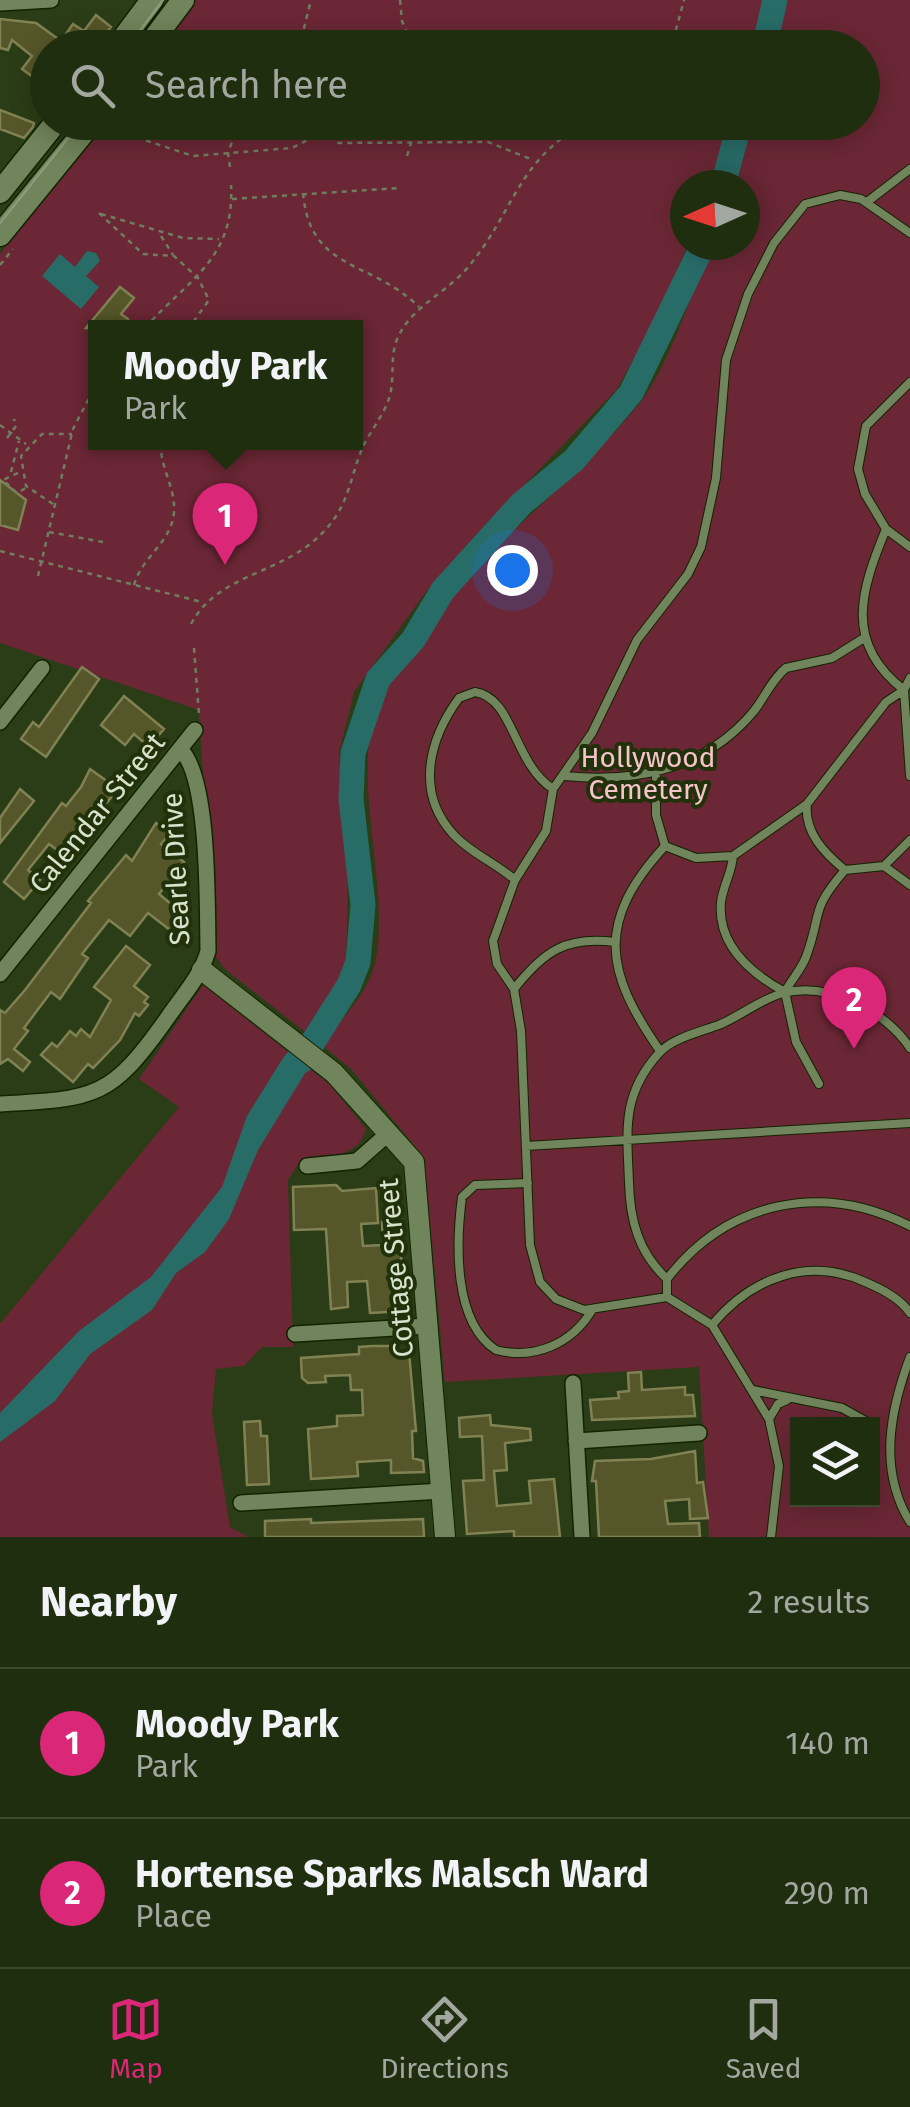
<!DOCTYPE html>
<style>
body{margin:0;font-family:"Fira Sans",sans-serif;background:#2d3a1e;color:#f1f3f6}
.controls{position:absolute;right:30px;bottom:30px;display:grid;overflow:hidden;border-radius:0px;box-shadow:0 5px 25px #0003}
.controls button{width:90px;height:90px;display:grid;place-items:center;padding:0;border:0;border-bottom:2px solid #3d4a30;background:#202e10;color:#f1f3f6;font:50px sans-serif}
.compass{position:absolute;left:670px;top:170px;width:90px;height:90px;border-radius:50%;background:#202e10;box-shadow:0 5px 25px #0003;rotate:267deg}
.you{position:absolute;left:512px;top:570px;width:35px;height:35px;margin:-25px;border:8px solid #fff;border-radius:50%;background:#1a73e8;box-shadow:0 0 0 15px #1a73e833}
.badge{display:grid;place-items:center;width:65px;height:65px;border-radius:50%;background:#db2777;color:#fff;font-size:32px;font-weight:700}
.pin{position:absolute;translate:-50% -82px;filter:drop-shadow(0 2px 5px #0008)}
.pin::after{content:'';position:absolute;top:52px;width:35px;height:30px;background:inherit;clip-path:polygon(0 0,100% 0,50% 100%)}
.popup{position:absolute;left:88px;top:320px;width:275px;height:130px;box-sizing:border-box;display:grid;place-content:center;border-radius:0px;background:#202e10;filter:drop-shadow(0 2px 8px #0005);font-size:32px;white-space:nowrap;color:#a2a89f}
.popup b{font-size:38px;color:#f1f3f6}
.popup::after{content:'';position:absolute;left:50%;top:100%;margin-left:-20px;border:20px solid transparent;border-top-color:#202e10}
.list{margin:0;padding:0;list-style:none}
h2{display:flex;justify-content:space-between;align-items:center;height:130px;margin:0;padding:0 40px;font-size:42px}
h2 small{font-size:32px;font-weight:400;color:#a2a89f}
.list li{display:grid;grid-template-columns:65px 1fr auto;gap:30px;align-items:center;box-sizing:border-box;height:150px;padding:0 40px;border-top:2px solid #3d4a30}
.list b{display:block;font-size:38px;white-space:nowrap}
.list p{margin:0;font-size:32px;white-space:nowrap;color:#a2a89f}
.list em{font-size:32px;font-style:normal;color:#a2a89f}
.icon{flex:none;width:55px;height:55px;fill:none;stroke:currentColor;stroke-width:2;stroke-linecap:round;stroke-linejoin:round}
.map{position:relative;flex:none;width:910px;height:1537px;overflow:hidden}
.search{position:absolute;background:#202e10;box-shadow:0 5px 25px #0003;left:30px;right:30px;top:30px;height:110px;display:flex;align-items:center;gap:25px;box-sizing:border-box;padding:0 35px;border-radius:55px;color:#a2a89f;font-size:38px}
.sheet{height:430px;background:#202e10}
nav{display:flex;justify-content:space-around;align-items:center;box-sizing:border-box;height:140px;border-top:2px solid #3d4a30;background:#202e10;font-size:28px;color:#a2a89f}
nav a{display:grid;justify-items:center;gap:5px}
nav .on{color:#db2777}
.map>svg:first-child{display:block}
.green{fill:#6b2735;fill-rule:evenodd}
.water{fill:#286c68}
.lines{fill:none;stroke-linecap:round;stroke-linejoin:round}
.river{stroke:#286c68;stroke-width:25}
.building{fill:#555629;stroke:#808253;stroke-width:2.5}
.service-casing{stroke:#132300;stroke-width:10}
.minor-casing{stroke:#132300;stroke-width:18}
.tertiary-casing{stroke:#132300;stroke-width:22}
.secondary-casing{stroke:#132300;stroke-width:25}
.path{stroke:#6f7e5e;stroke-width:2.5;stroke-dasharray:5 5;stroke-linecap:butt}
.service{stroke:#70855b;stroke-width:8}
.minor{stroke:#70855b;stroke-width:15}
.tertiary{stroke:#70855b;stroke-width:20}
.secondary{stroke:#70855b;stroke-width:22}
.tram{stroke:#8b9a7c;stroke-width:2.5}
.labels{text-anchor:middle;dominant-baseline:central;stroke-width:8;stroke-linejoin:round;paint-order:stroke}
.park-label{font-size:28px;fill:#f5c4ca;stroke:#21320b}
.street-label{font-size:28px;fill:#d7e3cc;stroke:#21320b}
</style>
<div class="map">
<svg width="910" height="1537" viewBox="0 0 910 1537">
<rect width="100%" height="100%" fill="#2b3d16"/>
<path class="green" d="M185 0H766L751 47 151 48Z
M784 0H910V1537H709L699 1367 445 1382 424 1157 351 1069 322 1045C340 1020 368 994 375 963 393 880 342 766 386 685 445 575 562 498 639 404 669 367 693 290 711 245H745V185H730L749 123 862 122V48L771 47ZM798 1424H872V1500H798Z
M97 123H728L710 185H685L688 245 653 324 617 389 474 537 425 593 354 692 339 753 348 878 346 969 305 1032 225 969 214 954 199 710 0 643V254ZM95 328H355V442H95Z
M203 985 329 1084 366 1129C359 1158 325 1157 300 1161L288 1180 293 1347H262L244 1366 216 1369 212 1414 230 1527 248 1537H0V1324L179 1107 139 1079Z"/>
<path class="water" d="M87 251 96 253 100 261 86 276 99 287 81 309 42 276 60 254 75 267Z
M309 1027 326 1039 258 1150 229 1219 205 1252 176 1273 152 1310 90 1354 55 1401 0 1442V1413L79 1331 151 1277 222 1187 247 1116 283 1058Z"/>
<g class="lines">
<path class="river" d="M764 48 775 0
M723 185 740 122
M301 1061 349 985 358 962 363 905 351 799 353 753 378 679 413 640 443 590 521 504 574 460 631 393 703 245"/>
</g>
<path class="building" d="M96 15 111 27 94 48H48V56L33 77 22 69 32 56 12 40 8 50 0 48V19L36 23 61 41 73 24 84 31Z
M0 110 34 123 33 127 24 138 0 129Z
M120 287 134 298 121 314 128 319 121 328H86Z
M0 480 26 500 18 530 0 525Z
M82 667 99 679 46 757 21 739 33 722 39 727Z
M124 696 164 729 149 747 134 734 125 745 101 725Z
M90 769 118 789 64 855 49 844 28 870 40 880 24 899 4 882 62 803 66 806 81 787Z
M20 789 34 801 0 843V818Z
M156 823 170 834 161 844 184 862 159 894 188 918 174 933 148 913 130 936 109 920 82 954 88 958 60 999 51 992 24 1028 28 1031 14 1049 30 1062 23 1071 8 1059 0 1064V1010L5 1013 25 990 91 903 88 901 126 855 132 861Z
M126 946 150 965 134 986 148 997 144 1002 148 1005 139 1016 135 1013 120 1040 93 1068 88 1064 73 1082 41 1055 52 1043 57 1047 70 1031 76 1036 81 1029 90 1037 111 1000 94 987Z
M336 1185 342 1191 376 1188 378 1223 361 1224 363 1246 383 1245 382 1222 402 1220 403 1237H399L407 1311 370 1313 367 1281 347 1282 348 1307 331 1309 326 1229 294 1230 293 1187Z
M373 1346H396V1353L409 1352 416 1431H412L413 1458 423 1461 424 1472 391 1473V1460L357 1462 358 1476 311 1479 308 1429 337 1426V1416L363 1415 362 1390H351L350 1375 325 1376 326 1382 308 1383 302 1378 301 1358 359 1354V1347Z
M641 1372 642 1390 685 1387V1395H693L695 1416 592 1420 590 1400 619 1398 618 1392 629 1391 628 1373Z
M490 1415 491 1425 530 1429 531 1440 505 1443 507 1470 494 1471 497 1506 531 1503 529 1481 554 1479 560 1537H514V1531L467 1534 463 1481 484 1480 482 1436 460 1437 459 1418Z
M260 1421 261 1436H267L269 1484 247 1485 244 1422Z
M695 1451 697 1483 703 1482 708 1518 690 1519 689 1499 665 1501 668 1524 699 1523 700 1537H599L596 1481H592L595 1461 651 1459Z
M311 1519V1523L423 1519 424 1537H265V1521Z"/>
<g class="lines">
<g class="service-casing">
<path id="service" d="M867 202 910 169
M910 382 866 426 858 469 865 494 886 529 910 547
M910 678 904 690 910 776
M656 775V815L665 846
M565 776C636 783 706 769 754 711 765 697 772 679 786 668L832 658 864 638
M807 804C804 832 824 853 845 870
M733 856C732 872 723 886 721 902 717 945 750 973 785 992L796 1042 819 1084
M884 866 910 885
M515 880C496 863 470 853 453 834 415 792 429 739 459 698L475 692C514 698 513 763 553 789
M514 989C544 951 566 936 615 942
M785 992C791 980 801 970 806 957 823 911 809 912 845 870L884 866 910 840
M660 1051C605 972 595 922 665 846L696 858 733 856 807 804 886 702 904 690C843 643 861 590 886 529
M526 1146 910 1123
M528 1183 475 1185 462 1197C456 1243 453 1322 496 1350 534 1360 572 1344 592 1310
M667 1279C638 1252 630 1220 629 1182 627 1131 621 1095 659 1053 674 1037 701 1032 721 1024 742 1015 761 999 783 993 828 981 886 1011 910 1048
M667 1297V1279C727 1201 822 1181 910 1226
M712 1325C751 1278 808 1256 865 1282 882 1289 900 1298 910 1313
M910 1357C890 1411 878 1470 910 1522
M753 1390 842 1408 871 1424
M769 1419 778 1404 787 1400
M771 1537 779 1466 769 1419 712 1325 667 1297 584 1310 556 1299 540 1282 530 1245 521 1031 514 989 497 964 493 941 515 880 546 831 553 789 592 733 637 640 688 574 701 547 716 478 726 360 748 294 774 243 805 204 840 195 861 199 910 233"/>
</g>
<g class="minor-casing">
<path id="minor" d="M0 3 51 0
M0 722 42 668
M0 974 195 730
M0 1104C97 1099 111 1098 168 1017 183 995 201 976 208 951 207 908 210 776 180 749
M307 1166 357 1161 390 1132
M295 1334 428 1326
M573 1383 582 1537
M576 1441 699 1433
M241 1503 442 1491"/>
</g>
<g class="tertiary-casing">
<path id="tertiary" d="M202 970 334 1073 414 1162 445 1537"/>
</g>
<g class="secondary-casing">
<path id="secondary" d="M116 48 152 0
M147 48 183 0
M0 192 56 122
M0 235 92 122"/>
</g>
<path class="path" d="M400 0 402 21 412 44
M180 48 185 30
M299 48 311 0
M403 48 408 43 420 48
M667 48 674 37 684 0
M316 122 337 143 488 142 533 160
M108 128 193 156 292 148 321 133
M407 156 412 140 410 122
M230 167 228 153 239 122
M303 193C310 272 370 259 419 307
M232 199 399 188
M99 213 143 254 174 256 198 278 209 300 189 328
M101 214 183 238 219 239
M161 236 173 255
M0 265 13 249
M145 328C187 280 235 260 231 185
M0 425 26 444
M7 438 16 426 14 419
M11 472 19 441
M18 473 3 480 17 493 26 488
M53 504 26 486 21 456 42 434H72
M49 532 103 542
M0 551 202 602
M38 576 73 429 95 387
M134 585C141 559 167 545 173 519 179 491 159 469 161 442
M191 624C222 567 293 577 334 519 349 498 352 473 362 449 370 431 385 414 390 395 395 375 389 354 399 335 414 305 448 292 469 266 515 210 517 160 587 122
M194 648 199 715"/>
<use href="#service" class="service"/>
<use href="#minor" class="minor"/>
<use href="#tertiary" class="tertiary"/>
<use href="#secondary" class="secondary"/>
<path class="tram" d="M127 48 163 0
M0 223 81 122"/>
</g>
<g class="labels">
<g class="park-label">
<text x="648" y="757">Hollywood<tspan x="648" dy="32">Cemetery</tspan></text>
</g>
<g class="street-label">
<text transform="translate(97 813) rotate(-51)">Calendar Street</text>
<text transform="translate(176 869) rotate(-93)">Searle Drive</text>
<text transform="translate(396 1268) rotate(-95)">Cottage Street</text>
</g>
</g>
</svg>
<div class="controls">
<button><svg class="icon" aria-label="layers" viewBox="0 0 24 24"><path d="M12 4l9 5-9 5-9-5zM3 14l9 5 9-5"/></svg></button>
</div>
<svg class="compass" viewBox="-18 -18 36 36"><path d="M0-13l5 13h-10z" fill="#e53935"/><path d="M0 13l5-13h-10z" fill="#a2a89f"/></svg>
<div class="you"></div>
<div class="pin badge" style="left:225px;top:565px">1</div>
<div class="popup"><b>Moody Park</b>Park</div>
<div class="pin badge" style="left:854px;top:1049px">2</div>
<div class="search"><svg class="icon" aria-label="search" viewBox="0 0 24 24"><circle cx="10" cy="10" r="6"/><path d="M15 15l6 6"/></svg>Search here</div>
</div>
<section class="sheet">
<h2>Nearby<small>2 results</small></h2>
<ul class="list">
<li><span class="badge">1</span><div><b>Moody Park</b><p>Park</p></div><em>140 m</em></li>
<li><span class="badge">2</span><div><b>Hortense Sparks Malsch Ward</b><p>Place</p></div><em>290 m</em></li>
</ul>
</section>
<nav>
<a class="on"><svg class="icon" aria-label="map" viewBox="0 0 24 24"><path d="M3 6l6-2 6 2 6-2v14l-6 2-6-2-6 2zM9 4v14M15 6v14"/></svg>Map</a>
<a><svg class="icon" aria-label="directions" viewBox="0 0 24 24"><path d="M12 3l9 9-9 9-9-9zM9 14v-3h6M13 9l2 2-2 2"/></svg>Directions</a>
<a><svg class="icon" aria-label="saved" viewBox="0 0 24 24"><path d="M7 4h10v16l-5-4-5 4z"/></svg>Saved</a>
</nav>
